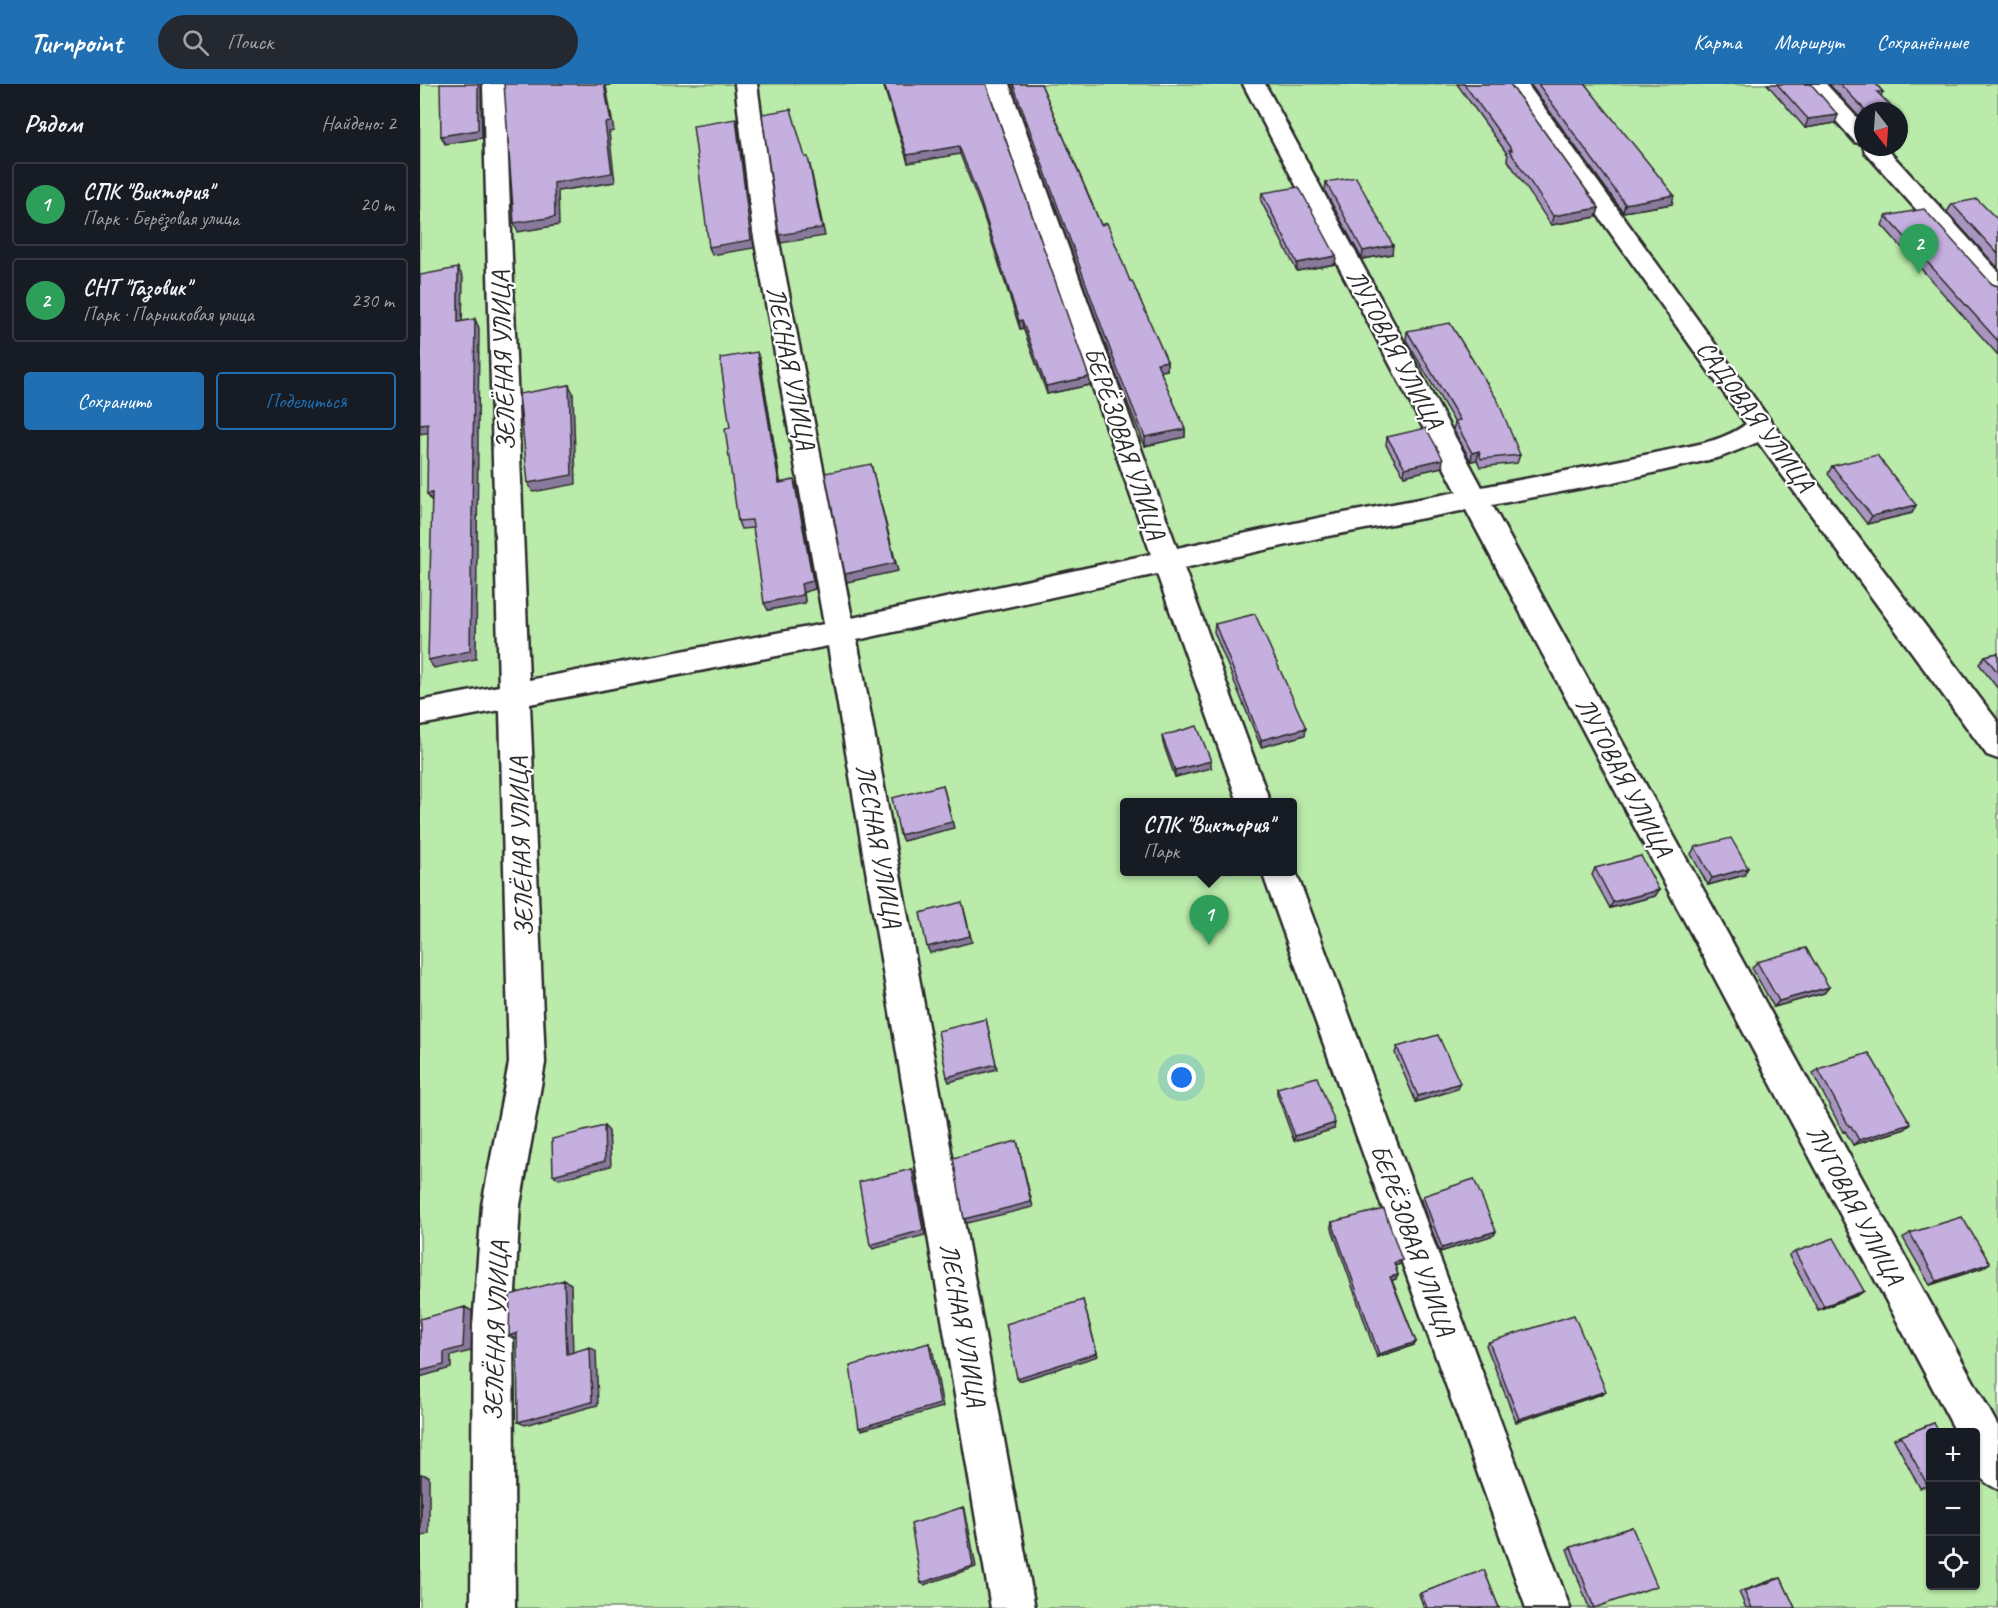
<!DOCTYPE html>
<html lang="ru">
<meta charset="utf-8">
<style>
body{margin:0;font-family:Caveat,sans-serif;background:#242831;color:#f1f3f6}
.controls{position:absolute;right:18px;bottom:18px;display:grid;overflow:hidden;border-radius:6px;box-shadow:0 2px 4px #0004}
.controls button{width:54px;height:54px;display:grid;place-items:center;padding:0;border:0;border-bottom:2px solid #363941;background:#171b24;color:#f1f3f6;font:30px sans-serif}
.compass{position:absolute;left:1434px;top:18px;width:54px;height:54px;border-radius:50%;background:#171b24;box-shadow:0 2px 4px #0004;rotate:163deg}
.you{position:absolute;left:762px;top:994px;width:21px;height:21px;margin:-15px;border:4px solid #fff;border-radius:50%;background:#1a73e8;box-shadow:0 0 0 9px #1a73e833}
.badge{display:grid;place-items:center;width:39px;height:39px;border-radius:50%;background:#1f6fb2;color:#fff;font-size:20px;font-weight:700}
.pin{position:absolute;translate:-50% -50px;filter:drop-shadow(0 2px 3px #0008)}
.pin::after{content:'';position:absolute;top:32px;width:21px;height:18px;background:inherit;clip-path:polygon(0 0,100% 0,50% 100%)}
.popup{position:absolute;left:700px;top:714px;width:177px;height:78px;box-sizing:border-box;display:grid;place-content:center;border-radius:6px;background:#171b24;filter:drop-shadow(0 2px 4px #0005);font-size:20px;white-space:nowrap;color:#9ea1a6}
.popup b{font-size:22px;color:#f1f3f6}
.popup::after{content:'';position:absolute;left:50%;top:100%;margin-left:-12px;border:12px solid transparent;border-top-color:#171b24}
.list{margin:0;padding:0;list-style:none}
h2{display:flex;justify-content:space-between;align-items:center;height:78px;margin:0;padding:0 24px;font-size:26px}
h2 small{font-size:20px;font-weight:400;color:#9ea1a6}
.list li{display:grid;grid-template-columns:39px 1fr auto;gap:18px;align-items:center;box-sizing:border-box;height:84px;margin:0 12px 12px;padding:0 12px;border:2px solid #363941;border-radius:6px}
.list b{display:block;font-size:22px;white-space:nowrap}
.list p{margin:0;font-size:20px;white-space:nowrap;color:#9ea1a6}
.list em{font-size:20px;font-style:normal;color:#9ea1a6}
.actions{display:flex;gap:12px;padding:18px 24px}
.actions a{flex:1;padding:14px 0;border:2px solid #1f6fb2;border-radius:6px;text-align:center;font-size:21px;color:#1f6fb2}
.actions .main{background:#1f6fb2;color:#fff}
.icon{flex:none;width:33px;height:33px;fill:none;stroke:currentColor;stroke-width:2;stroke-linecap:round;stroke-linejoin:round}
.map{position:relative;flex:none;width:1578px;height:1524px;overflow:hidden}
header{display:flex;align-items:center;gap:36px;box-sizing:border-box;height:84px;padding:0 30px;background:#1f6fb2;color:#fff}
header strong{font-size:28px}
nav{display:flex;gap:33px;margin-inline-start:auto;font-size:21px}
.search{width:420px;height:54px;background:#242831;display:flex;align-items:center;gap:15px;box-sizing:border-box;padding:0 21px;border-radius:33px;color:#9ea1a6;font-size:22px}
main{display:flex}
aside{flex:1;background:#171b24}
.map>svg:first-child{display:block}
.green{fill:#baebab;stroke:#728b6b;stroke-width:1.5;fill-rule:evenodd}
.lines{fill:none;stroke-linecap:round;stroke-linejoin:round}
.minor-casing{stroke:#2b2b2b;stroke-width:5}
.minor{fill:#fff;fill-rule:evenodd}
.wall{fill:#a996c0;stroke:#2b2b2b;stroke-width:1.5}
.shaded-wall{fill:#897a9c;stroke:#2b2b2b;stroke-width:1.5}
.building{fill:#c4afdf;stroke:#2b2b2b;stroke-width:1.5}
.labels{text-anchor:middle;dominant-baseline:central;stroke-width:4.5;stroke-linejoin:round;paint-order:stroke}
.street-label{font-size:26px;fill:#2b2b2b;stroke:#fff}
</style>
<header>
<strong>Turnpoint</strong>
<div class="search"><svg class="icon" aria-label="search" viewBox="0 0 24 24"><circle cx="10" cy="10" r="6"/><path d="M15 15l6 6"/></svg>Поиск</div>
<nav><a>Карта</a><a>Маршрут</a><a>Сохранённые</a></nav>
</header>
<main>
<aside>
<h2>Рядом<small>Найдено: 2</small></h2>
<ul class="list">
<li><span class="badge" style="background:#2e9e5b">1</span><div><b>СПК &quot;Виктория&quot;</b><p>Парк · Берёзовая улица</p></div><em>20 m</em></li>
<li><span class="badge" style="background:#2e9e5b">2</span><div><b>СНТ &quot;Газовик&quot;</b><p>Парк · Парниковая улица</p></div><em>230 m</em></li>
</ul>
<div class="actions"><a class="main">Сохранить</a><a>Поделиться</a></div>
</aside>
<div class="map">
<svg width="1578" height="1524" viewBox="0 0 1578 1524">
<rect width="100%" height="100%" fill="#fff"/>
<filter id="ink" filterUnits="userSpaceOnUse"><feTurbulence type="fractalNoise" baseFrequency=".0167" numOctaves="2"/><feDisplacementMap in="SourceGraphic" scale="12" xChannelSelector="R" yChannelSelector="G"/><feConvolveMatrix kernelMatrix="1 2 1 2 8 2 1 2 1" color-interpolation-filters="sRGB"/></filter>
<g filter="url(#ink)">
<path class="green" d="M0 0H1578V1524H0ZM1443 27H1479V63H1443ZM705 718H873V788H705ZM1510 1348H1556V1502H1510Z"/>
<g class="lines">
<g class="minor-casing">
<path id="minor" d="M63 0H85L109 596 404 540 333 148 315 0H337L357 148 432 534 731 470 567 0H589L757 464 903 433 1037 408 823 0H845L1062 403C1121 392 1180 381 1239 368 1268 362 1301 359 1326 340L1085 0H1107L1350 336 1578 638V675L1567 671 1338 358 1301 373 1194 398 1072 421 1578 1342V1405C1549 1393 1556 1376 1556 1348H1536L1046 426 903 453 764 484 850 718H818L737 490 437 556 615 1524H571L408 562 110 620 125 979 100 1121 93 1242 95 1524H51L53 1242 62 1121 89 979 80 626 0 641V617L79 602Z
M1383 0H1406L1443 40V60L1435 58Z
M1443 61 1465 63 1578 187V210L1569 207 1445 68Z
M873 782 876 788 1150 1524H1106L842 788H873Z"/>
</g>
<use href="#minor" class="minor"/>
</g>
<path class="wall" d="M463 0H566L670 301 627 310 603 244 600 245 561 124 540 70 488 79Z
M591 0H621L681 141 710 197 747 277V286L740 287 765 345V353L725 362 698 295Z
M1037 0H1090L1179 124 1176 133 1131 141 1087 75 1088 71Z
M1110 0H1165L1252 120 1203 128Z
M1347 0H1391L1415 39 1385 44Z
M1409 0H1456L1463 8 1461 12 1469 27H1443V35H1441Z
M906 98 972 170 942 175 905 107Z
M842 109 916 172 915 180 877 187 841 117Z
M1532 120 1578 136V184L1527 128Z
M1466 132 1572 200 1578 202V271L1462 141Z
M987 247 1100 371 1097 379 1060 383 1057 376 1051 377 1033 345 1035 339 986 256Z
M340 276 360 398 377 404 395 505 384 508 385 519 348 526 333 444 321 445 318 437 310 344Z
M967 353 1022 383 984 392 966 361Z
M1412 382 1496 421 1492 429 1447 440 1408 390Z
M795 540 885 651 841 663 794 548Z
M1578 569V605L1559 580 1565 572Z
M742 652 791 684 755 693 743 659Z
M1275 763 1324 791 1288 801 1271 770Z
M1175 784 1239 806 1235 812 1190 824 1172 791Z
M1337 878 1409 903 1404 909 1354 923 1332 884Z
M977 963 1037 1005 996 1018 975 969Z
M1398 985 1491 1040 1485 1045 1433 1061 1425 1047 1423 1048 1393 990Z
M857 1004 914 1045 874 1057 857 1010Z
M1003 1112 1076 1147 1074 1151 1020 1168 1001 1117Z
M912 1138 980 1180 975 1182 978 1191 976 1195 972 1196 996 1258 994 1261 957 1273 911 1142Z
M1490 1149 1562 1184 1510 1201 1483 1154Z
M1375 1168 1444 1207 1438 1211 1398 1226 1369 1172Z
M1069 1258 1182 1310 1096 1338 1066 1261Z
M1514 1339 1510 1401 1500 1404 1474 1355Z
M1212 1443 1174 1524H1169L1147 1465Z
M1064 1486 1079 1524H1004L999 1510Z
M1361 1494 1375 1524H1326L1319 1508 1355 1495Z"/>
<path class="shaded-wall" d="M58 0H61L62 54 25 60 21 52Z
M184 0 191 1 186 2 194 47 189 48 195 98 138 107 139 141 98 148 94 139 134 99 185 39Z
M1471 22 1469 27H1445V26Z
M1418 31 1415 39 1385 44 1388 35Z
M316 35 318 44 334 164 292 171 289 163Z
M539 62 540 70 488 79 487 71Z
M390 81 405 152 361 159 359 151Z
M1254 111 1252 120 1203 128 1205 120Z
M1179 124 1176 133 1131 141 1133 132Z
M973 161 972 170 942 175 943 167Z
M916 172 915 180 877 187V179Z
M38 184 43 193 42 246 38 238Z
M55 235 59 244 56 575 14 584 8 576Z
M602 236 603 244 600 245 599 237Z
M337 268 340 276 362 407 359 399Z
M747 277V286L738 288 737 279Z
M669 293 670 301 627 310 626 302Z
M149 301 153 309 156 400 113 408 108 399Z
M8 340 13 348 0 350V341Z
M765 345V353L725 362V353Z
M1059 367 1057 376 1051 377 1052 369Z
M1023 375 1022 383 984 392 985 384Z
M451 380 478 487 427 498 425 490Z
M374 396 377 404 395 505 384 508 385 519 348 526 344 519 381 500Z
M12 409V418L7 410Z
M1496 421 1492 429 1447 440 1452 432Z
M886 644 885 651 841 663V656Z
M791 677V684L755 693V686Z
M523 701 534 744 483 757 480 751Z
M1328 784 1324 791 1288 801 1292 794Z
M1239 806 1235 812 1190 824 1193 818Z
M544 825 552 858 510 869 507 863Z
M1409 903 1404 909 1354 923 1359 917Z
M566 935 577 985 529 998 527 993Z
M1040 999 1037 1005 996 1018 998 1012Z
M915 1039 914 1045 874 1057 875 1052Z
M1491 1040 1485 1045 1433 1061 1439 1056Z
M184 1042 189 1047 191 1082 139 1095 133 1091Z
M597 1057 613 1123 547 1139 544 1135Z
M492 1085 495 1090 505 1151 453 1165 450 1161Z
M1076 1147 1074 1151 1020 1168 1022 1164Z
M982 1176 980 1180 972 1183 974 1179Z
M1570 1179 1562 1184 1510 1201 1517 1197Z
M978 1191 976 1195 969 1197 970 1193Z
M144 1196 151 1200 153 1273 147 1270Z
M1444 1207 1438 1211 1398 1226 1404 1222Z
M663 1216 678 1272 599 1297 597 1294Z
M45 1223 52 1227 51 1267 31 1272V1284L0 1293V1287L24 1268Z
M97 1249 104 1253 95 1255 89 1252Z
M996 1258 994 1261 957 1273 959 1270Z
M509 1259 512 1263 523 1323 442 1346 439 1344Z
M170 1263 176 1267 178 1321 105 1341 98 1338Z
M1186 1307 1182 1310 1096 1338 1099 1335Z
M1 1390 9 1392V1450L0 1453Z
M543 1423 545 1425 556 1483 504 1501 501 1499Z"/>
<path class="building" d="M20 0H58V46L21 52Z
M84 0H184L191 38 185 39 192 89 134 99 135 133 94 139Z
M464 0H566L669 293 626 302 602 236 599 237 560 116 539 62 487 71Z
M593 0H621L681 141 687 139 710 197H712L747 277 737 279 765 345 725 353 698 287Z
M1044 0H1090L1179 124 1133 132 1089 66H1092Z
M1118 0H1165L1254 111 1205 120Z
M1357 0H1391L1418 31 1388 35Z
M1420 0H1456L1463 8H1457L1471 22 1445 26Z
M371 25 385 73H388L402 144 359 151 342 30Z
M316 35 331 156 289 163 273 42Z
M936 93 973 161 943 167 906 98Z
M879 103 916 172 877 179 842 109Z
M1557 115 1578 136V170L1532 120Z
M1504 125 1572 200 1578 202V257L1466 132Z
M38 184V238L55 235 50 567 8 576 12 409 7 410 8 340 0 341V191Z
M1030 239 1078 317 1100 371 1061 375 1059 367 1052 369 1035 337 1040 336 987 247Z
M337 268 359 399 374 396 393 497 381 500 383 511 344 519 332 436 318 437 305 345 310 344 300 274Z
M149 301 152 391 108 399 99 310Z
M1006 344 1023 375 985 384 967 353Z
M1457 371 1496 421 1452 432 1412 382Z
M451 380 475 479 425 490 405 389Z
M835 530 886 644 841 656 795 540Z
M1578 569V589L1565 572Z
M777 642 791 677 755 686 742 652Z
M523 701 532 738 480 751 472 714Z
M1311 754 1328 784 1292 794 1275 763Z
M1221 772 1239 806 1193 818 1175 784Z
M542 818 550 852 507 863 500 829Z
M1386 864 1409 903 1359 917 1337 878Z
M566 935 576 980 527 993 518 947Z
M1018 951 1040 999 998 1012 977 963Z
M1449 969 1491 1040 1439 1056 1431 1042H1429L1398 985Z
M897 993 915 1039 875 1052 857 1004Z
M184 1042 185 1077 133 1091 132 1055Z
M597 1057 611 1118 544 1135 533 1074Z
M492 1085 503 1146 450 1161 439 1098Z
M1054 1095 1076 1147 1022 1164 1003 1112Z
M964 1125 982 1176 974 1179 978 1191 970 1193 996 1258 959 1270 912 1138Z
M1542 1133 1570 1179 1517 1197 1490 1149Z
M1414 1154 1444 1207 1404 1222 1375 1168Z
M144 1196 147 1270 170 1263 172 1318 98 1338 97 1249 89 1252 90 1211Z
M663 1216 677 1269 597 1294 586 1240Z
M45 1223 43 1263 24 1268V1281L0 1287V1235Z
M1154 1231 1186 1307 1099 1335 1069 1258Z
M509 1259 520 1320 439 1344 430 1282Z
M1514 1339 1519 1348H1510V1401L1508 1402 1481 1352Z
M0 1390H1V1448L0 1449Z
M543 1423 553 1482 501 1499 491 1440Z
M1212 1443 1237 1502 1174 1524 1151 1463Z
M1064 1486 1079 1524H1007L1001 1509Z
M1361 1494 1375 1524H1332L1324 1507Z"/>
</g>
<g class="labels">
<g class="street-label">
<text transform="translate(975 265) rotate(62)">ЛУГОВАЯ УЛИЦА</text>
<text transform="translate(83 277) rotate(-92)">ЗЕЛЁНАЯ УЛИЦА</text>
<text transform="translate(371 284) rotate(79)">ЛЕСНАЯ УЛИЦА</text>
<text transform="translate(1335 332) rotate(54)">САДОВАЯ УЛИЦА</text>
<text transform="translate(705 359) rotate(71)">БЕРЁЗОВАЯ УЛИЦА</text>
<text transform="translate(1204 693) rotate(62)">ЛУГОВАЯ УЛИЦА</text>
<text transform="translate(459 762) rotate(80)">ЛЕСНАЯ УЛИЦА</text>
<text transform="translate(101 763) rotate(-92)">ЗЕЛЁНАЯ УЛИЦА</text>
<text transform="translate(1435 1121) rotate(62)">ЛУГОВАЯ УЛИЦА</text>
<text transform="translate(993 1156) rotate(70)">БЕРЁЗОВАЯ УЛИЦА</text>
<text transform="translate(543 1241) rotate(80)">ЛЕСНАЯ УЛИЦА</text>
<text transform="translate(76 1247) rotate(-88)">ЗЕЛЁНАЯ УЛИЦА</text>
</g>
</g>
</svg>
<div class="controls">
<button>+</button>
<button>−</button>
<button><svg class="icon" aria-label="locate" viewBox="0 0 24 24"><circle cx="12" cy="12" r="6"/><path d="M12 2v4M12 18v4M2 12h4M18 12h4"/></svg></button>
</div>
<svg class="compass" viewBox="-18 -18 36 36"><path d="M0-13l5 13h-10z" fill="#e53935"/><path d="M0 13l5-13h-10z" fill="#9ea1a6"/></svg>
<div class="you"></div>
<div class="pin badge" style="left:789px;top:861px;background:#2e9e5b">1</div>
<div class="popup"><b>СПК &quot;Виктория&quot;</b>Парк</div>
<div class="pin badge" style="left:1499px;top:190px;background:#2e9e5b">2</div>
</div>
</main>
